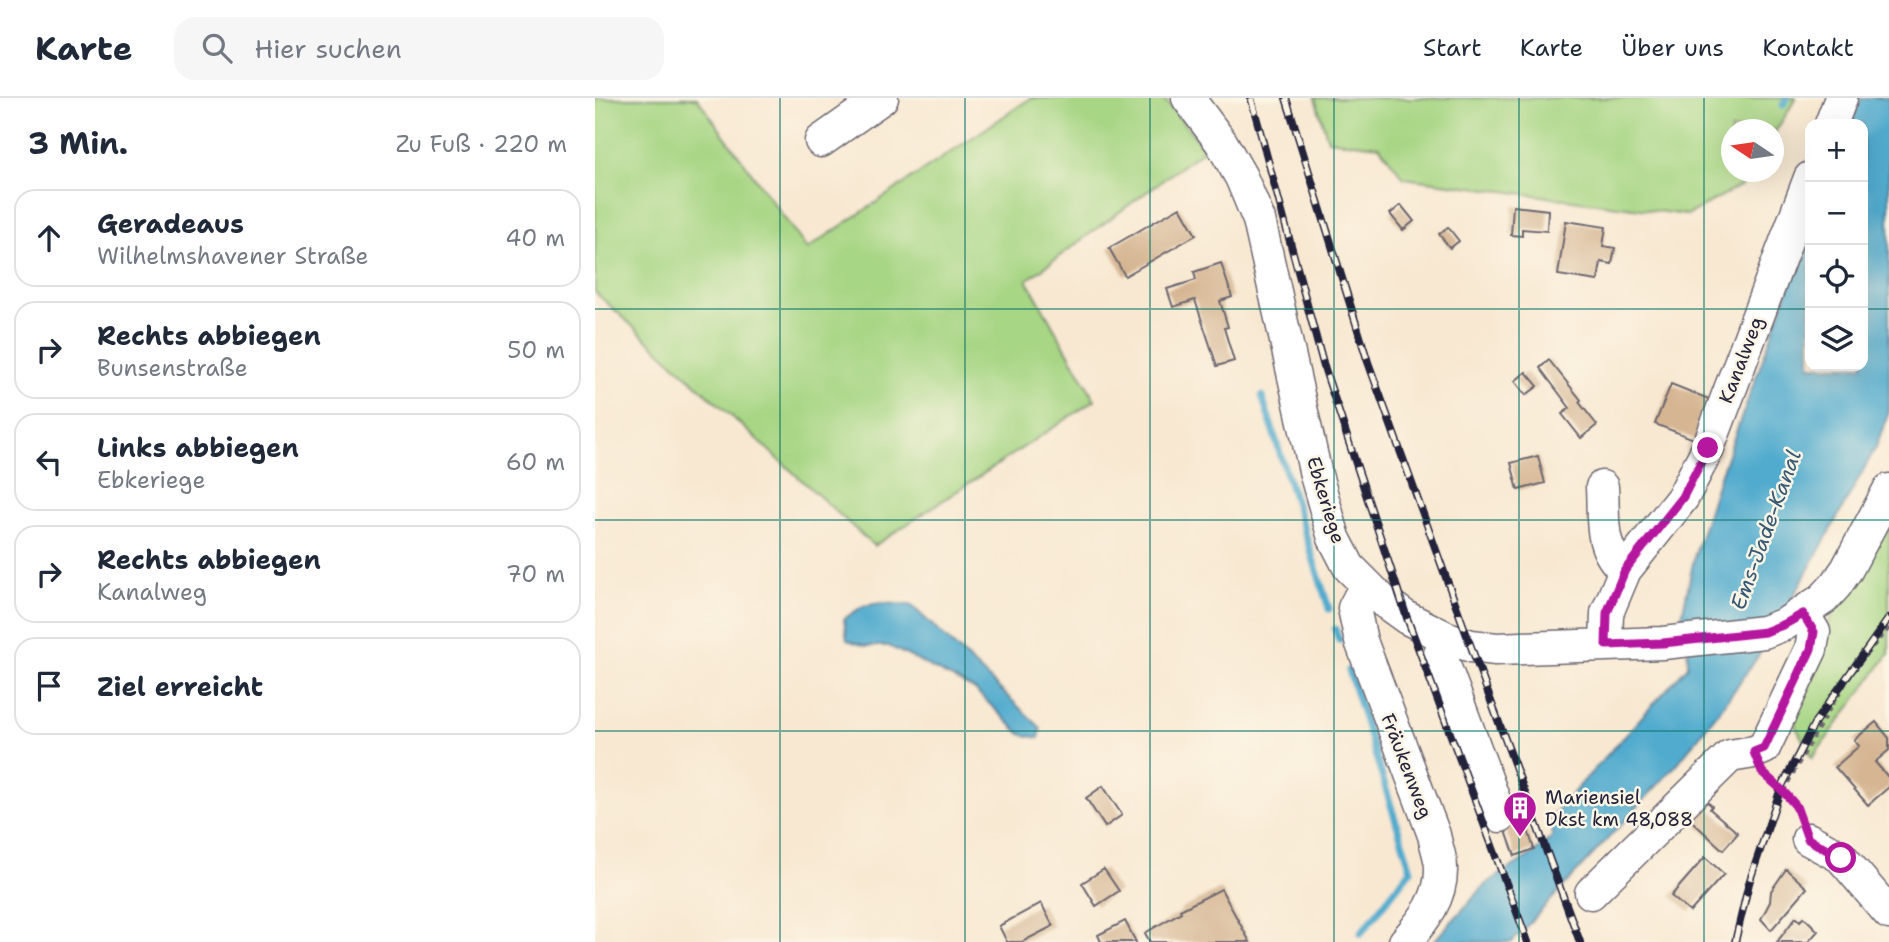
<!DOCTYPE html>
<html lang="de">
<meta charset="utf-8">
<style>
body{margin:0;font-family:"Shantell Sans",sans-serif;background:#f6f6f7;color:#1f2937}
.controls{position:absolute;right:21px;top:21px;display:grid;overflow:hidden;border-radius:14px;box-shadow:0 7px 28px #0002}
.controls button{width:63px;height:63px;display:grid;place-items:center;padding:0;border:0;border-bottom:2px solid #e0e1e3;background:#fff;color:#1f2937;font:35px sans-serif}
.compass{position:absolute;left:1126px;top:21px;width:63px;height:63px;border-radius:50%;background:#fff;box-shadow:0 7px 28px #0002;rotate:283deg}
.stop{position:absolute;width:21px;height:21px;margin:-16px;border:5px solid #b5179e;border-radius:50%;background:#fff}
.stop.end{background:#b5179e;border-color:#fff;box-shadow:0 2px 7px #0008}
.list{margin:0;padding:0;list-style:none}
h2{display:flex;justify-content:space-between;align-items:center;height:91px;margin:0;padding:0 28px;font-size:30px}
h2 small{font-size:23px;font-weight:400;color:#747a83}
.list li{display:grid;grid-template-columns:46px 1fr auto;gap:21px;align-items:center;box-sizing:border-box;height:98px;margin:0 14px 14px;padding:0 14px;border:2px solid #e0e1e3;border-radius:21px}
.list b{display:block;font-size:26px;white-space:nowrap}
.list p{margin:0;font-size:23px;white-space:nowrap;color:#747a83}
.list em{font-size:23px;font-style:normal;color:#747a83}
.icon{flex:none;width:38px;height:38px;fill:none;stroke:currentColor;stroke-width:2;stroke-linecap:round;stroke-linejoin:round}
.map{position:relative;flex:none;width:1294px;height:844px;overflow:hidden}
header{display:flex;align-items:center;gap:42px;box-sizing:border-box;height:98px;padding:0 35px;background:#fff;border-bottom:2px solid #e0e1e3}
header strong{font-size:33px}
nav{display:flex;gap:38px;margin-inline-start:auto;font-size:24px}
.search{width:490px;height:63px;background:#f6f6f7;display:flex;align-items:center;gap:18px;box-sizing:border-box;padding:0 24px;border-radius:21px;color:#747a83;font-size:26px}
main{display:flex}
aside{flex:1;background:#fff}
.map>svg:first-child{display:block}
.green{fill:#a7d684;stroke:#647c60;stroke-width:2}
.water{fill:#51abce;stroke:#3a6684;stroke-width:2}
.lines{fill:none;stroke-linecap:round;stroke-linejoin:round}
.stream{stroke:#51abce;stroke-width:7}
.building{fill:#d5b592}
.minor-casing{stroke:#6d6770;stroke-width:35}
.path{stroke:#6d6770;stroke-width:4.5;stroke-dasharray:5 5;stroke-linecap:butt}
.minor{stroke:#fff;stroke-width:32}
.rail-casing{stroke:#22223b;stroke-width:8}
.rail{stroke:#fcf5e5;stroke-width:5;stroke-dasharray:16;stroke-linecap:butt}
.route{stroke:#b5179e;stroke-width:9}
.grid{fill:none;stroke:#0f766e;stroke-width:2;stroke-opacity:0.55}
.labels{text-anchor:middle;dominant-baseline:central;stroke-width:5;stroke-linejoin:round;paint-order:stroke}
.street-label{font-size:19px;fill:#22223b;stroke:#fcf5e5}
.poi-label{font-size:19px;fill:#22223b;stroke:#fcf5e5;text-anchor:start}
.water-label{font-size:21px;font-style:italic;fill:#355976;stroke:#fcf5e5}
</style>
<header>
<strong>Karte</strong>
<div class="search"><svg class="icon" aria-label="search" viewBox="0 0 24 24"><circle cx="10" cy="10" r="6"/><path d="M15 15l6 6"/></svg>Hier suchen</div>
<nav><a>Start</a><a>Karte</a><a>Über uns</a><a>Kontakt</a></nav>
</header>
<main>
<aside>
<h2>3 Min.<small>Zu Fuß · 220 m</small></h2>
<ul class="list">
<li><svg class="icon" aria-label="ahead" viewBox="0 0 24 24"><path d="M12 20V5M6 11l6-6 6 6"/></svg><div><b>Geradeaus</b><p>Wilhelmshavener Straße</p></div><em>40 m</em></li>
<li><svg class="icon" aria-label="right" viewBox="0 0 24 24"><path d="M7 20v-9h11M14 6l5 5-5 5"/></svg><div><b>Rechts abbiegen</b><p>Bunsenstraße</p></div><em>50 m</em></li>
<li><svg class="icon" aria-label="left" viewBox="0 0 24 24"><path d="M17 20v-9H6M10 6l-5 5 5 5"/></svg><div><b>Links abbiegen</b><p>Ebkeriege</p></div><em>60 m</em></li>
<li><svg class="icon" aria-label="right" viewBox="0 0 24 24"><path d="M7 20v-9h11M14 6l5 5-5 5"/></svg><div><b>Rechts abbiegen</b><p>Kanalweg</p></div><em>70 m</em></li>
<li><svg class="icon" aria-label="arrive" viewBox="0 0 24 24"><path d="M6 21V4h12l-3 4 3 4H6"/></svg><div><b>Ziel erreicht</b></div></li>
</ul>
</aside>
<div class="map">
<svg width="1294" height="844" viewBox="0 0 1294 844">
<rect width="100%" height="100%" fill="#fcf5e5"/>
<filter id="ink" filterUnits="userSpaceOnUse"><feTurbulence type="fractalNoise" baseFrequency=".0143" numOctaves="2"/><feDisplacementMap in="SourceGraphic" scale="14" xChannelSelector="R" yChannelSelector="G"/><feConvolveMatrix kernelMatrix="1 2 1 2 8 2 1 2 1" color-interpolation-filters="sRGB"/></filter>
<filter id="wash" filterUnits="userSpaceOnUse"><feTurbulence type="fractalNoise" baseFrequency=".00686" numOctaves="4" result="noise"/><feDisplacementMap in="SourceGraphic" scale="28" xChannelSelector="R" yChannelSelector="G"/><feGaussianBlur stdDeviation="1.57" result="paint"/><feColorMatrix in="noise" values="0 0 0 0 0 0 0 0 0 0 0 0 0 0 0 0 0 1.4 0 .05"/><feComposite in="paint" operator="in"/></filter>
<g filter="url(#wash)">
<rect width="100%" height="100%" fill="#f8e8d1"/>
<path class="green" d="M0 0H102L212 151 436 0H568L610 51 432 182 500 302 279 448 0 194Z
M720 0H1201L1179 36 1178 32H1136V74H1155L1147 87 1092 117 809 80 784 48 733 42Z
M1294 406V556L1217 660 1197 621 1220 565 1242 502Z"/>
<path class="water" d="M1266 0H1294V313L1281 349 1230 442 1171 547 1131 604 1083 665 917 844H838L891 786 940 754 957 739 956 719 1093 568 1092 530 1085 527 1100 456 1122 386 1215 132V268H1268V26H1256Z
M286 505 316 507 446 630 444 640 426 636 379 591 294 548H271L252 542 249 521 268 508Z"/>
<g class="lines">
<path class="stream" d="M1188 7 1192 0
M667 298 734 511
M740 531 744 542
M754 572 816 772 766 835"/>
</g>
<g id="blocks">
<path class="building" d="M806 107 819 123 808 132 795 116Z
M918 108 953 112 952 133 927 131V138L916 137Z
M585 109 601 137 530 178 514 150Z
M971 123 1011 129 1008 148 1020 150 1017 166 1006 164 1003 183 963 177Z
M853 129 864 143 855 150 844 136Z
M626 165 637 199 625 203 633 229 629 230 639 263 622 268 600 202 578 209 572 191 601 182 599 174Z
M954 262 986 302 984 304 1002 327 986 340 967 316 975 310 945 270Z
M931 274 943 288 931 297 920 283Z
M1076 286 1119 303 1104 343 1060 326Z
M943 358 950 385 923 392 916 365Z
M1281 624 1294 640V652L1280 664 1294 680V689L1273 707 1240 669 1264 648 1259 642Z
M508 688 527 717 510 729 491 700Z
M1104 697 1117 708 1115 711 1143 735 1128 752 1088 715Z
M930 723 939 751 920 758 910 730Z
M1110 759 1129 776 1095 814 1076 798Z
M509 771 524 793 501 808 487 785Z
M1191 771 1212 790 1176 832 1166 821 1175 804 1176 793Z
M626 791 655 844H555L550 835 586 814 585 812Z
M446 805 458 828 427 844H412L404 828Z
M1201 819 1205 823 1209 819 1223 833 1213 844H1182Z
M530 823 541 844H506L503 837Z"/>
</g>
</g>
<g filter="url(#ink)">
<use href="#blocks" fill-opacity="0" stroke="#6d6770" stroke-width="2"/>
<g class="lines">
<g class="minor-casing">
<path id="minor" d="M593 0 626 44 646 79 664 122 721 377 739 440 754 469 787 502 812 520 850 539 876 548 901 551 1068 545 1169 534 1190 526 1228 501 1241 487 1252 471 1294 392
M1236 26 1246 0
M226 43 287 0
M1007 389C1009 421 1003 450 1030 472
M771 487 759 510 766 543 839 737C841 748 846 760 846 770 847 800 829 822 810 844
M850 539 845 556 905 718
M1011 547 1012 515 1030 472 1088 399 1113 350 1215 80
M1213 741 1246 759 1294 815
M996 795 1135 658 1159 654 1169 650 1216 551 1219 534 1208 516"/>
</g>
<path class="path" d="M1170 677C1184 689 1198 700 1204 718
M1188 693C1219 638 1250 575 1294 530"/>
<use href="#minor" class="minor"/>
<g class="rail-casing">
<path id="rail" d="M656 0 729 269 812 520 933 844
M691 0 773 264 883 568 985 844
M1140 844 1154 785 1186 690 1220 624 1294 520"/>
</g>
<use href="#rail" class="rail"/>
</g>
</g>
<g class="lines" filter="url(#ink)">
<path class="route" d="M1113 350 1088 399 1030 472 1012 515 1011 547 1068 545 1170 534 1190 526 1208 516 1219 534 1216 551 1169 650 1159 654 1167 674 1188 693 1201 708 1213 741 1246 760"/>
</g>
<path class="grid" d="M185 0V844M370 0V844M555 0V844M739 0V844M924 0V844M1109 0V844M0 211H1215M1268 211H1294M0 422H1294M0 633H1294"/>
<defs>
<g id="building-pin" transform="scale(1.75)"><path d="M0 17L-7.5 6A9.5 9.5 0 1 1 7.5 6Z" fill="#b5179e" stroke="#fcf5e5"/><path d="M-4-6H4V6H1V3H-1V6H-4ZM-2.5-4.3h1.7v1.8h-1.7ZM.8-4.3h1.7v1.8H.8ZM-2.5-1h1.7V.8h-1.7ZM.8-1h1.7V.8H.8Z" fill="#fff"/></g>
</defs>
<g fill-rule="evenodd">
<use href="#building-pin" x="925" y="710"/>
</g>
<g class="labels">
<g class="street-label">
<text transform="translate(1146 262) rotate(-69)">Kanalweg</text>
<text transform="translate(731 402) rotate(73)">Ebkeriege</text>
<text transform="translate(812 668) rotate(69)">Fräukenweg</text>
</g>
<g class="poi-label">
<text x="950" y="699">Mariensiel<tspan x="950" dy="22">Dkst km 48,088</tspan></text>
</g>
<g class="water-label">
<text transform="translate(1171 432) rotate(-70)">Ems-Jade-Kanal</text>
</g>
</g>
</svg>
<div class="controls">
<button>+</button>
<button>−</button>
<button><svg class="icon" aria-label="locate" viewBox="0 0 24 24"><circle cx="12" cy="12" r="6"/><path d="M12 2v4M12 18v4M2 12h4M18 12h4"/></svg></button>
<button><svg class="icon" aria-label="layers" viewBox="0 0 24 24"><path d="M12 4l9 5-9 5-9-5zM3 14l9 5 9-5"/></svg></button>
</div>
<svg class="compass" viewBox="-18 -18 36 36"><path d="M0-13l5 13h-10z" fill="#e53935"/><path d="M0 13l5-13h-10z" fill="#747a83"/></svg>
<div class="stop" style="left:1246px;top:760px"></div>
<div class="stop end" style="left:1113px;top:350px"></div>
</div>
</main>
